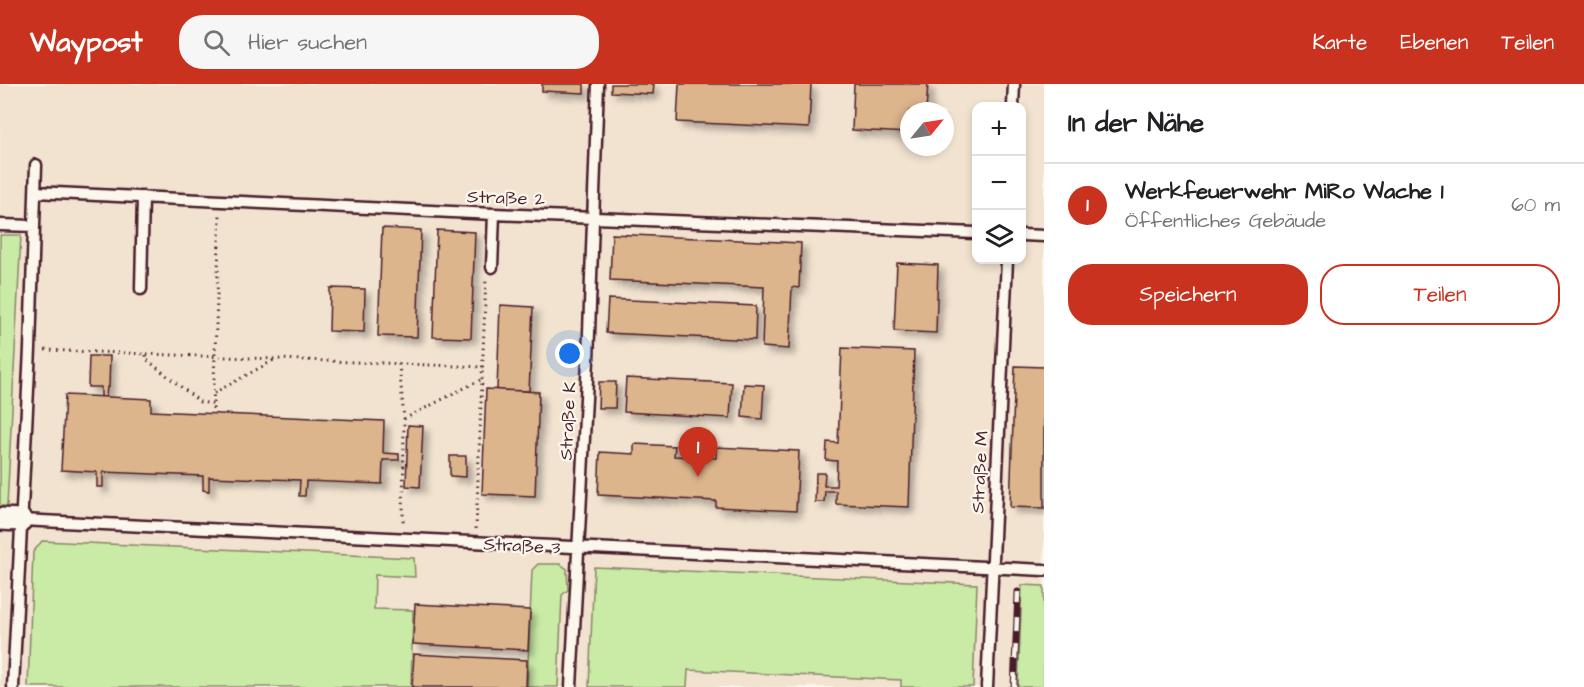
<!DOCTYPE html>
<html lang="de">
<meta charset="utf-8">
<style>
body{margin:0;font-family:"Architects Daughter",sans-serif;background:#f6f6f6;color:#202124}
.controls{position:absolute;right:18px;top:18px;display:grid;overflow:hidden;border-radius:12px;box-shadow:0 3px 9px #0003}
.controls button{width:54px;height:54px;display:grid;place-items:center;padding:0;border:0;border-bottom:2px solid #e0e0e0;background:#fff;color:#202124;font:30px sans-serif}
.compass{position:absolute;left:900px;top:18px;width:54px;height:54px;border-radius:50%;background:#fff;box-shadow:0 3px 9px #0003;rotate:60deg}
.you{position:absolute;left:570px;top:270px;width:21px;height:21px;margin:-15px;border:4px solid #fff;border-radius:50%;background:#1a73e8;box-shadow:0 0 0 9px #1a73e833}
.badge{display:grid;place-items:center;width:39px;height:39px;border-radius:50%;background:#c8321e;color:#fff;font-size:20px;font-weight:700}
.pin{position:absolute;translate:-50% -50px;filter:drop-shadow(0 2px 3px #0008)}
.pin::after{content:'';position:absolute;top:32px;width:21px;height:18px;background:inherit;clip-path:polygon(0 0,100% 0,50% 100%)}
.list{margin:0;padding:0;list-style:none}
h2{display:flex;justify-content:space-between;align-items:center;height:78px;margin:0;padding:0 24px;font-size:26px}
h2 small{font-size:20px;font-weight:400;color:#757577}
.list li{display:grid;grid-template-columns:39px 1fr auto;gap:18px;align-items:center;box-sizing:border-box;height:84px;padding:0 24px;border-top:2px solid #e0e0e0}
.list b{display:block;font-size:22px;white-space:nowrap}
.list p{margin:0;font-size:20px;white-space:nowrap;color:#757577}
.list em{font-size:20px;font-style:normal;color:#757577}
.actions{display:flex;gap:12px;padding:18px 24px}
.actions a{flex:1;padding:14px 0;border:2px solid #c8321e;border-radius:24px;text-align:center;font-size:21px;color:#c8321e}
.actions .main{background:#c8321e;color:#fff}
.icon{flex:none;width:33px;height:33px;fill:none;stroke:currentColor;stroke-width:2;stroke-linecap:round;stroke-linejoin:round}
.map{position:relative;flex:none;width:1044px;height:603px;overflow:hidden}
header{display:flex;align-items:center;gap:36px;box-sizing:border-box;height:84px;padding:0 30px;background:#c8321e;color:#fff}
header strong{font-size:28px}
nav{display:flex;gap:33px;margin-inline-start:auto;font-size:21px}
.search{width:420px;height:54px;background:#f6f6f6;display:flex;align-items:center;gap:15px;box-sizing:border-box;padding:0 21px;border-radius:24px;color:#757577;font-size:22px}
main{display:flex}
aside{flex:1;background:#fff}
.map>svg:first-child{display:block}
.built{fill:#f2e3d0;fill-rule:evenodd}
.green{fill:#c9eba5;stroke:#8a8568;stroke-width:1.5}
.building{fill:#dcb58d;stroke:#4a1f2b;stroke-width:1.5;filter:url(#shadow)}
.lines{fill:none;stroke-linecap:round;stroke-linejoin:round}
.service-casing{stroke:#4a1f2b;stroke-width:15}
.minor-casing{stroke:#4a1f2b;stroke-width:26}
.path{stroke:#4a1f2b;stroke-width:3;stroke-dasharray:1.5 4.5;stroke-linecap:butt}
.service{stroke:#fbf7ec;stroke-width:10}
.minor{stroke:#fbf7ec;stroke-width:21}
.rail-casing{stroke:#4a1f2b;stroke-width:7}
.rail{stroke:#fbf7ec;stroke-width:4.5;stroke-dasharray:14;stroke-linecap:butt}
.labels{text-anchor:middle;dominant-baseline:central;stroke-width:4.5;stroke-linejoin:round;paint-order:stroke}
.street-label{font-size:18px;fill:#4a1f2b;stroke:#fbf7ec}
</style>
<header>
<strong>Waypost</strong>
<div class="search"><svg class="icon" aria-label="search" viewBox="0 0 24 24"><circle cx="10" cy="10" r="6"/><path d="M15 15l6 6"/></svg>Hier suchen</div>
<nav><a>Karte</a><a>Ebenen</a><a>Teilen</a></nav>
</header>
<main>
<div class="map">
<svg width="1044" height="603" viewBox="0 0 1044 603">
<defs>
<filter id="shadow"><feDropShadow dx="5.5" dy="5.5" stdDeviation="3" flood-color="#0004"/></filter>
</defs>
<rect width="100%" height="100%" fill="#fbf7ec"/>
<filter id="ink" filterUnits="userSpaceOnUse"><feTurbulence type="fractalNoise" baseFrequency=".0167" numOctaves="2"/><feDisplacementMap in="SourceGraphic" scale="12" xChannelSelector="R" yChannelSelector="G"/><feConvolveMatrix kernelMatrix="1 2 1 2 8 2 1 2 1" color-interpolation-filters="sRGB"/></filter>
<g filter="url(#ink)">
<path class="built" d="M0 0H1044V603H0ZM976 22H1022V176H976ZM909 27H945V63H909Z"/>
<path class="green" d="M0 151H21L7 422H0Z
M42 457 414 474 415 493 375 491 374 525 413 526 411 603H28L33 468Z
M538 480H560L567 485 568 506 562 511 558 603H527L532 486Z
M594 483 977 500 973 603H901V596L688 586 687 603H589Z
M1022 501 1044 502V603H1018Z"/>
<path class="building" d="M542 0H584V9L542 7Z
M611 0H654L653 10 611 8Z
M679 0H811L809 44 677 38Z
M854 0H928L926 27H909V49L852 46Z
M382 144 421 146 417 253 378 252Z
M437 146 475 148 471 254 433 253Z
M612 150 801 159 799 204 792 203 789 265 762 263 764 203 610 196Z
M897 179 938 181 936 249 894 247Z
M330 204 365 205 364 248 329 247Z
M608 215 756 222 755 256 606 249Z
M500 221 533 223 529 307 497 306Z
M842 264 914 267 909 423 836 420V407H825L824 418H815L816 389H825L824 402H836L837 377 826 376 827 358 838 359Z
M89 272H110L109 303H107L106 313H101V303H88Z
M1015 282 1044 283V424L1010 423Z
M626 294 732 299 730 334 624 328Z
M599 298H616L615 324H598Z
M744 300 764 301 762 335 742 333Z
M486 305 539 308 535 412 482 410Z
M65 311 151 315V327L384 337 383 369 399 370V376H383L382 400 306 397 305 412H299L300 396 209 393V407L203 406V392L103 388V403H97V388L61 386Z
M408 341 423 342 420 403 406 402Z
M634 360 675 362 674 372 716 374V363L799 367 796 427 716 423V417L598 411 600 368 634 370Z
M450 372H466V393L450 392Z
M415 520 530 526 528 566 413 560Z
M414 570 527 576 526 603H412Z"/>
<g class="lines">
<g class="service-casing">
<path id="service" d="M1013 22 1014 0
M35 108 494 130 976 149
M0 141 34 142
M1022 151 1044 152
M492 183 494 130
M141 205 143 113
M21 436 1044 486
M13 603 30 265 36 81
M571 603 588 276 598 0
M987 603 1007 176"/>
</g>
<g class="minor-casing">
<path id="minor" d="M0 435 21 436"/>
</g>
<path class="path" d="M45 266 483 283
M146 271V275L200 318 213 320
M399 280 404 335 403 440
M214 309 274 276
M213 325 220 131
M404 335 482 295
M476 445 486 194"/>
<use href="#service" class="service"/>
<use href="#minor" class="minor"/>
<g class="rail-casing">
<path id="rail" d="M1014 603 1018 508"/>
</g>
<use href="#rail" class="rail"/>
</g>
</g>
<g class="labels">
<g class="street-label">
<text transform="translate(506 114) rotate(2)">Straße 2</text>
<text transform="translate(568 337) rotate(-87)">Straße K</text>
<text transform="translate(980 388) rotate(-87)">Straße M</text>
<text transform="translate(522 462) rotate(3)">Straße 3</text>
</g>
</g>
</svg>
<div class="controls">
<button>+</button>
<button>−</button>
<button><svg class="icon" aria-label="layers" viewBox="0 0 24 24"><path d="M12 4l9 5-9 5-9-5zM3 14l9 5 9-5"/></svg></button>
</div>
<svg class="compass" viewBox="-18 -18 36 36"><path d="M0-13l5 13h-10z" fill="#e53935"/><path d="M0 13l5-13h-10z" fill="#757577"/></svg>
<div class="you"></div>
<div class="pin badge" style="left:698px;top:393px">1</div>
</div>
<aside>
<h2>In der Nähe<small></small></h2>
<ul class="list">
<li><span class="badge">1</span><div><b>Werkfeuerwehr MiRo Wache 1</b><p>Öffentliches Gebäude</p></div><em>60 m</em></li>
</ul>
<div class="actions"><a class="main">Speichern</a><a>Teilen</a></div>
</aside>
</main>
